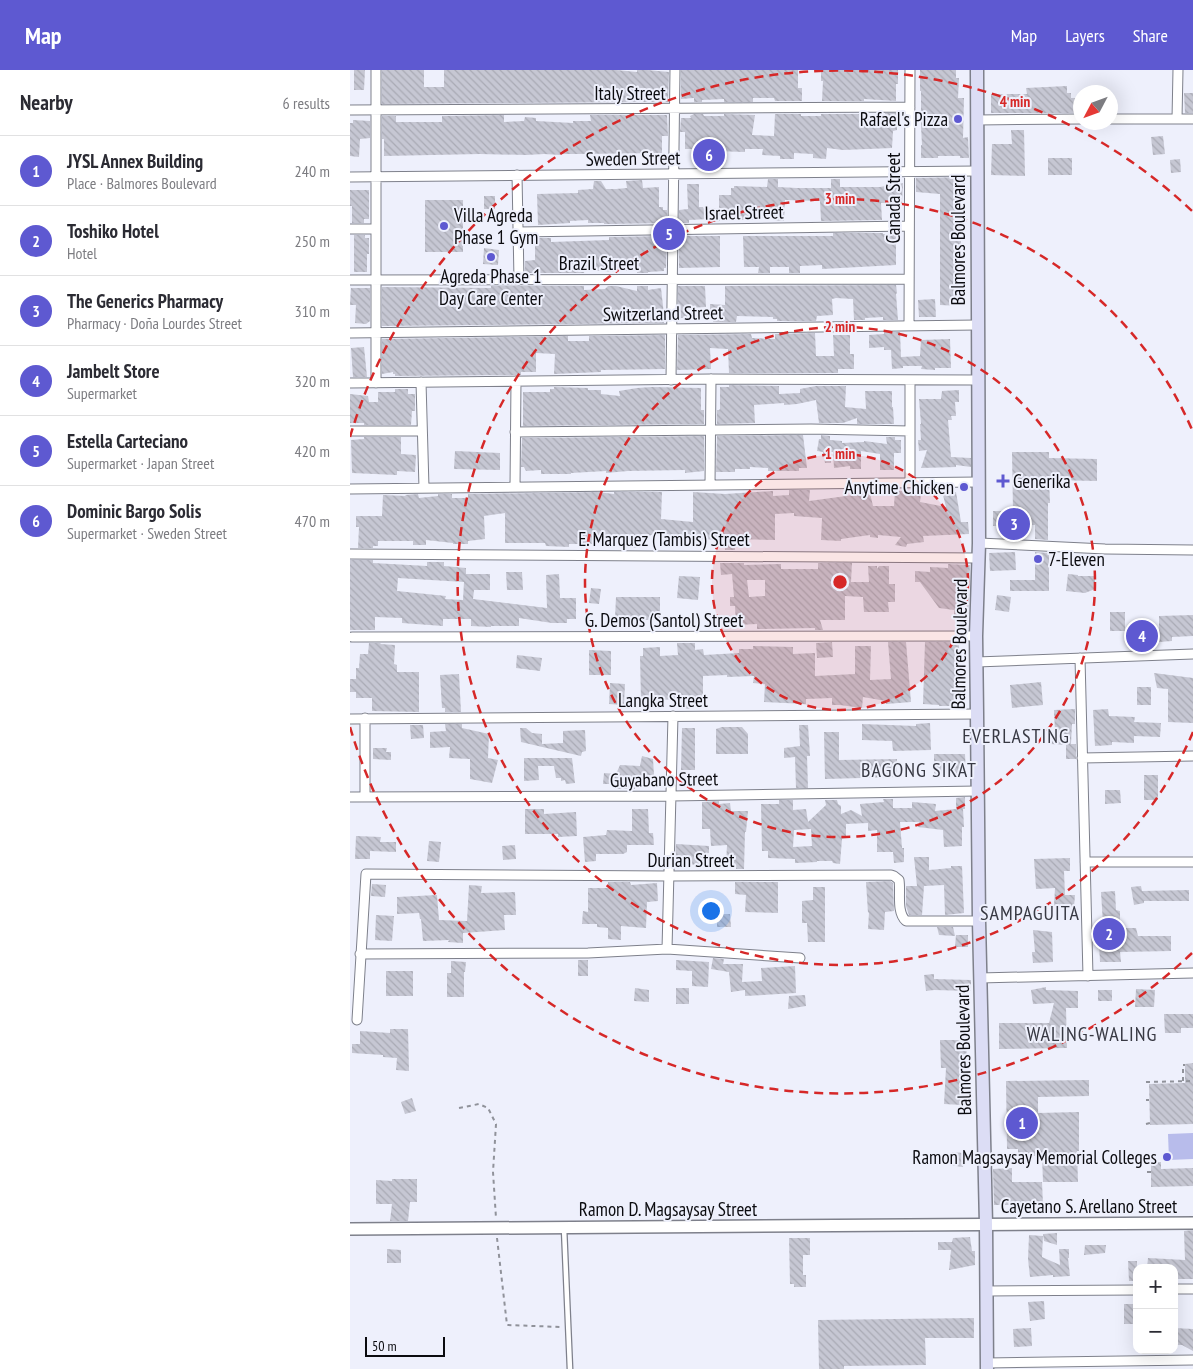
<!DOCTYPE html>
<meta charset="utf-8">
<style>
body{margin:0;font-family:"PT Sans Narrow",sans-serif;background:#f7f7f7;color:#2b2b33}
.controls{position:absolute;right:15px;bottom:15px;display:grid;overflow:hidden;border-radius:10px;box-shadow:0 5px 20px #0002}
.controls button{width:45px;height:45px;display:grid;place-items:center;padding:0;border:0;border-bottom:1px solid #e1e1e2;background:#fff;color:#2b2b33;font:25px sans-serif}
.compass{position:absolute;left:723px;top:15px;width:45px;height:45px;border-radius:50%;background:#fff;box-shadow:0 5px 20px #0002;rotate:229deg}
.scale{position:absolute;left:15px;bottom:12px;width:80px;box-sizing:border-box;padding-left:5px;border:2px solid #0b0b0f;border-top:0;font-size:14px;line-height:18px;white-space:nowrap;color:#0b0b0f;-webkit-text-stroke:4px #eef0fc;paint-order:stroke}
.you{position:absolute;left:360px;top:840px;width:18px;height:18px;margin:-12px;border:4px solid #fff;border-radius:50%;background:#1a73e8;box-shadow:0 0 0 8px #1a73e833}
.badge{display:grid;place-items:center;width:32px;height:32px;border-radius:50%;background:#5e59d1;color:#fff;font-size:16px;font-weight:700}
.pin{position:absolute;translate:-50% -50%;border:2px solid #fff;box-shadow:0 1px 5px #0006}
.list{margin:0;padding:0;list-style:none}
h2{display:flex;justify-content:space-between;align-items:center;height:65px;margin:0;padding:0 20px;font-size:21px}
h2 small{font-size:16px;font-weight:400;color:#7c7c81}
.list li{display:grid;grid-template-columns:32px 1fr auto;gap:15px;align-items:center;box-sizing:border-box;height:70px;padding:0 20px;border-top:1px solid #e1e1e2}
.list b{display:block;font-size:19px;white-space:nowrap}
.list p{margin:0;font-size:16px;white-space:nowrap;color:#7c7c81}
.list em{font-size:16px;font-style:normal;color:#7c7c81}
.map{position:relative;flex:none;width:843px;height:1299px;overflow:hidden}
header{display:flex;align-items:center;gap:30px;box-sizing:border-box;height:70px;padding:0 25px;background:#5e59d1;color:#fff}
header strong{font-size:24px}
nav{display:flex;gap:28px;margin-inline-start:auto;font-size:18px}
main{display:flex}
aside{flex:1;background:#fff}
.map>svg:first-child{display:block}
.pitch{fill:#b8bceb}
.building{fill:url(#building-back-hatch);fill-rule:evenodd}
.lines{fill:none;stroke-linecap:round;stroke-linejoin:round}
.service-casing{stroke:#7e808b;stroke-width:7}
.minor-casing{stroke:#7e808b;stroke-width:11}
.tertiary-casing{stroke:#7e808b;stroke-width:14}
.secondary-casing{stroke:#7e808b;stroke-width:15}
.path{stroke:#90929a;stroke-width:2;stroke-dasharray:4 4;stroke-linecap:butt}
.service{stroke:#fff;stroke-width:4.5}
.minor{stroke:#fff;stroke-width:9}
.tertiary{stroke:#fff;stroke-width:11}
.secondary{stroke:#dcddf5;stroke-width:12}
.ring{fill:none;stroke:#d62828;stroke-width:2.5;stroke-dasharray:9 6}
.poi-dot{fill:#5e59d1;stroke:#eef0fc;stroke-width:2}
.labels{text-anchor:middle;dominant-baseline:central;stroke-width:4;stroke-linejoin:round;paint-order:stroke}
.street-label{font-size:19px;fill:#0b0b0f;stroke:#eef0fc}
.poi-label{font-size:19px;fill:#0b0b0f;stroke:#eef0fc;text-anchor:end}
.neighbourhood-label{font-size:20px;letter-spacing:1px;fill:#383943;stroke:#eef0fc}
.centre{fill:#d62828;stroke:#eef0fc;stroke-width:2.5}
.ring-label{font-size:15px;text-anchor:middle;font-weight:bold;fill:#d62828;stroke:#eef0fc;stroke-width:4;stroke-linejoin:round;paint-order:stroke}
</style>
<header>
<strong>Map</strong>
<nav><a>Map</a><a>Layers</a><a>Share</a></nav>
</header>
<main>
<aside>
<h2>Nearby<small>6 results</small></h2>
<ul class="list">
<li><span class="badge">1</span><div><b>JYSL Annex Building</b><p>Place · Balmores Boulevard</p></div><em>240 m</em></li>
<li><span class="badge">2</span><div><b>Toshiko Hotel</b><p>Hotel</p></div><em>250 m</em></li>
<li><span class="badge">3</span><div><b>The Generics Pharmacy</b><p>Pharmacy · Doña Lourdes Street</p></div><em>310 m</em></li>
<li><span class="badge">4</span><div><b>Jambelt Store</b><p>Supermarket</p></div><em>320 m</em></li>
<li><span class="badge">5</span><div><b>Estella Carteciano</b><p>Supermarket · Japan Street</p></div><em>420 m</em></li>
<li><span class="badge">6</span><div><b>Dominic Bargo Solis</b><p>Supermarket · Sweden Street</p></div><em>470 m</em></li>
</ul>
</aside>
<div class="map">
<svg width="843" height="1299" viewBox="0 0 843 1299">
<defs>
<pattern id="building-back-hatch" width="6" height="6" patternUnits="userSpaceOnUse" patternTransform="scale(1.25)"><rect width="6" height="6" fill="#c6c7d3"/><path d="M-1 5l2 2M0 0l6 6M5-1l2 2" fill="none" stroke="#a9aab4"/></pattern>
</defs>
<rect width="100%" height="100%" fill="#eef0fc"/>
<path class="pitch" d="M843 1063V1089L819 1090 818 1064Z"/>
<path class="building" d="M4 0H15L14 20H4Z
M32 0H74V17H94V0H266L287 2V0H297L319 2 318 32 32 34Z
M331 0H448V18H452V31H425L424 28H403V32H374V29L352 30V32H344V28L331 29Z
M471 0H548V14H546V31L514 29V31H472L473 11H471Z
M570 0H606V8H609L608 28H614L613 68 618 67 619 88H610V86H588V88H571V75H572L571 56V21H570Z
M717 16V23H721V28H730V43H641V24H677L676 18Z
M834 23H843V43H835Z
M535 43H547V60L543 61 542 78 493 80 477 78 476 89 463 88V84L444 83V89H430V86L412 85 413 79H395V82L363 81V92H354V79H335V62H330L331 48H341L340 46 344 44H353L354 46H374V44L405 45 402 65 424 66 425 44H451V46H471V44H514V45L535 46Z
M154 45V52L174 51 175 47 186 48V51L223 53V51H241L240 45H317L318 66H312V83L228 84H211V85L194 84 176 85 130 84 34 86V69H32V46H46V52H92V46Z
M3 50 20 51V68L10 69 9 87 0 86V53H3Z
M661 60H674L675 106 641 105 642 74H662Z
M813 66 815 84 803 85 801 67Z
M698 88H722V105H698Z
M830 89 831 102 821 103 820 90Z
M615 107V123H611V236L590 235V124L566 122V108Z
M418 109H428V117L447 118H481V109H490V117H530L553 113 552 133H531L532 150 471 151 470 131 435 130 434 151 423 150V148H403V150H370V151L359 152V149L339 150V153H329V140L338 139 337 114H349V137H353L354 139 369 138V125H381V118H384V116L417 117Z
M292 110 293 118 309 117V137H313V140H317V153L259 154H254V153H238V150L220 151V153L188 155 187 124 228 123V120L243 119 244 111H251L256 119H266L277 118 276 111Z
M0 120H19V149H14V153H2V136H0Z
M134 126H145V139H134Z
M75 130H113V182H75Z
M483 163H533V164H546V195L472 199V195L450 196V203H439V197H420V203H408L409 197H394L393 166H483Z
M4 165H15V168H19V184H17V202H4Z
M317 166 316 198H314V201L298 202V203H287V201H266V202L235 200 234 203H175V191L185 190V168H201V172L259 170V167Z
M329 166H370V197L329 198Z
M134 178 149 180 148 195 133 194Z
M546 215 547 223 546 224 548 250H533V247L515 248V250H504L503 229 486 228 482 229 483 245 467 246 466 251H427V249H423V247L387 246 386 252H363V247H360V234L375 235V216Z
M141 216H234V220L255 219 258 216H266L287 221V216H298V220L311 218 314 245V253L32 256V217L141 218Z
M328 216H355L356 237 338 238 337 248H328Z
M1 218H20V251L16 254 5 253 6 235H0Z
M585 229 586 247H569L568 230Z
M534 262H550L551 287 570 286 571 270 600 269 601 298H585V300L571 299 572 296H553V298L542 299 541 280H534V277L519 278V265L534 264Z
M465 263 466 286H484L483 265H500V284H504V299H488V303H379L378 279 360 278 361 299 327 300 328 265 401 264 402 268 425 269V264Z
M315 265V299L251 300V302L204 304 205 284 186 283V302H171V305L45 306V304H43V302L32 304V269L218 266V271H239V266Z
M14 277 17 307H3L1 278Z
M379 315 429 316V324L450 323V319L466 316H496L495 337 516 339 515 321H542V337H543L544 354H507V348L493 353H469L466 330 447 334 434 335V333L404 335 405 353 367 354V340H369L370 339V317H379Z
M204 317 238 318V320H251V324L270 326 269 321 287 318 302 317 351 318V340H354V354L173 356V322H200V319H204Z
M45 319H58V324H65V341H62L61 355H14V353H0V324L18 326 19 332H28V322H45Z
M609 320V332H605L606 346H601L602 350H598L601 387 621 388V397L606 395V397L571 398 577 380 569 381 568 370H571L570 354H571L569 329H591L592 321Z
M442 365H453L457 398H449V401H418V398L400 397V399H385V402H366L367 366Z
M471 365 480 366V370L492 371V373L514 372V371L537 374 536 367H545V370H551V383H544V400H530V384L511 381V399H500V396L484 398 483 382H480L481 393H475L473 382 467 381 469 369H471Z
M354 366V401L335 403V400L278 401 256 403V401L221 403V404H191V400L176 401 174 397H171L172 368Z
M14 367H51V384L66 385 65 402 47 401V405L2 403 1 370 14 369Z
M105 381 150 383V400L104 399Z
M662 382H699V388L747 389V411L699 410 700 433H698V470L685 469V455L643 456V441H663Z
M519 419 523 436H544L545 420 571 424 570 432 596 437 593 425 606 422 611 452H618L619 464 573 466 574 472 557 474 556 477 545 475 551 467 528 465V468L520 467V465L491 469V471L471 470 472 448 444 446V443L425 444V470L385 469V480H375V470L345 469V473L329 472H321V465L304 464 290 469V478L271 477 272 474H219V477L196 476 195 473H155V443L134 446 135 469 118 471V474H103V473L76 470V475H63V471H28V476H23V478H8L9 457H6V446H32L33 425 56 426 55 425 68 424 69 428 88 426V424H102V428H118V424L247 422 264 424V422H312L311 449 343 452V422L375 424 423 421V426L439 425V420H460L459 431 511 424 510 420Z
M665 482 666 500 640 501 639 483Z
M685 482 699 483V521H660V510H685Z
M0 490H23V493L77 496V492H94V496L116 498V504H140V520H124L123 529 197 538 196 505 209 504 210 528H226V549H217V553H202L169 548V556H141V557L121 556V549H93V556L52 553V548L25 547V560H0ZM48 508 114 512 113 530 95 529 96 526 47 521Z
M370 493H394V495L431 494V499H468V493H502L501 512H519L518 496H527V499L529 496H539V514H545V532H538L539 542H514L513 527 495 526V550H470L473 560H465V558L407 559V554L386 555 385 536H380V527H384L382 504 371 505ZM397 510H415V526L399 527Z
M598 494 620 495 618 550 604 549V540L589 538 570 512H565V501L580 502V497L598 498Z
M156 502H172L173 520H157Z
M718 504 728 505V506H745V519L735 523 716 521Z
M329 506 350 507 348 530 327 528Z
M241 518 251 519 249 534 239 533Z
M647 525 661 527 659 542 645 540Z
M266 527H310V550H291L290 549 265 548Z
M760 542H775V561H760Z
M843 545V566L822 567V571L809 572V546Z
M482 572 483 587 467 588 466 573Z
M538 572H556L561 632 536 634V631L513 627 512 638 490 635H482V628L456 629V634L414 632 415 614 403 613 404 606 377 607V605L353 606V627H343V639L330 638V629L291 631 290 586H293V578L310 577V586L328 585 327 573H345V580L353 579 354 585 389 583V579H403V576L443 577V584L465 583V606L505 604V576H521L520 610 541 609Z
M575 572H609L610 613H611L612 636H589V635L573 634Z
M19 573H31L30 574 45 575 44 594 47 595V602H69V642L22 641V628H6V622H0V609H6V598H9L10 584H18Z
M239 580 261 581V605H239Z
M167 585 192 588 190 601 166 598Z
M804 603 843 608V653L818 652V619L807 618Z
M109 604 111 642H95V638H92L90 605Z
M691 612 693 635 662 638 660 615Z
M260 613 275 614 274 635 259 634Z
M787 617H801V635H787Z
M725 639V654H722L721 674H726V689H716V675L700 674 701 663H705L704 640Z
M758 639 759 646 785 647 784 652 811 653 810 667 784 666V673L762 672V675L745 676 743 640Z
M580 653 581 680 543 681 542 671 512 670V654L566 656V654Z
M95 654H112V658L139 664 138 688 148 690 142 713 120 709V689L99 688 100 677 80 678V662L96 661Z
M60 655H73L74 668 61 669Z
M449 655H458L460 686H457L458 718H446L445 687 434 688V678L450 676Z
M372 657H392L398 664V684H366V659Z
M170 658H176L182 663 192 664V674L213 673V661L235 660 236 681 232 682 231 686 171 672Z
M332 658H345V700H331Z
M474 662H489V690L547 689V707L475 709Z
M23 678H37L36 682H41V690L23 689Z
M584 684H615L616 704H584Z
M292 686 303 689 304 705 285 706V719H265L262 714H253L254 703 266 704 270 695 290 696Z
M174 688H222L225 713 216 714 215 710 211 711V708H206L204 696H188L189 710 174 711Z
M794 705H808V730H794Z
M755 720H770L771 733 755 734Z
M615 727V739H613L614 757H612V776L594 777 593 760 568 757 569 752H550L552 778H554V792L544 793 543 782H527V760L518 761V753L496 754V768L492 769 490 794 483 793 482 791H467V792L445 793V789L418 788V781H412L411 734H429V730H443V740L456 739 458 752 476 735 475 730H487L488 734 491 736V744L501 740 512 746 510 734 534 732 533 729H543V738H562V732L586 734 585 741 606 739V728ZM461 759 462 776 443 777 444 760Z
M369 731V734L380 733 381 741H398L396 762H395L394 799H386V795L376 794 377 775 361 776 360 759H352V732Z
M175 739H194V744L226 742 227 766 208 767V764H175Z
M282 739H298L299 763H303L304 775H277V782L273 784H246V791L235 792 233 767 256 765 257 760 282 761Z
M6 766 31 767 30 772H46V782L20 781V789H5Z
M79 771 91 772 89 792 77 791Z
M326 774 359 776V783L354 784V795L325 794Z
M165 775 166 789 153 790 152 776Z
M564 787H579V800L601 798V796H612L614 843 595 845 594 815 574 816 572 845H559L556 836V816H567Z
M720 788V801H714L715 825H725L724 837 704 836 705 818 686 819 684 789Z
M540 811 543 813 544 841 535 842 534 860 518 859 519 842 518 843 516 812Z
M258 812H280L281 815 307 813 308 831 297 832 296 858 271 856V870L258 869V858L247 857V854H232L233 841 238 842V818H258Z
M385 812H428V843L395 842 396 825 385 824Z
M22 814 36 815 35 827 21 826Z
M119 815 132 816 131 823 165 822 166 845H154L155 860 113 863V873L98 872 99 870 73 871 71 849H70L69 843 47 844V827L87 825 89 850 117 851Z
M791 816 792 821 839 820V831H794V833L784 835 781 817Z
M463 817H475V872H458L457 853H452V831L463 830Z
M765 821 766 840 770 841V858H786L788 866H821V881L770 882 771 892H750L748 855 753 854 751 822Z
M367 844H380L381 857H367Z
M26 845 44 846 42 871 25 870Z
M587 857H603L605 866 589 865Z
M683 860 702 862 703 892 683 893 682 882H685Z
M606 865H618V877H605Z
M363 888 374 889 373 894H393L392 912 412 911 411 898 445 896 446 923 395 926V920L381 922 379 902 361 899Z
M228 890H238V906H228Z
M326 890 359 892 358 917 342 916V901L326 900Z
M101 891 116 892 115 902H114V927H97V903H101Z
M36 901H63V926H36Z
M584 904V909L621 910V921L584 920 576 921 574 905Z
M696 917V920L728 921V938H716L717 978 649 979V953H699L704 933 683 934 681 920Z
M285 918 299 920V932L284 931Z
M326 918H339V934H326Z
M786 919 805 920 804 937H785Z
M748 920H762V931H748Z
M455 925 456 936 438 939 439 926Z
M814 944H843V958H831V963H815Z
M40 959H58L59 1001 46 1000 47 988 33 987V985L2 983V974H10V961L40 963Z
M590 970H616L617 990H614L612 1035 594 1034 596 998H591Z
M843 993V1054L800 1055 799 1014 835 1013V994Z
M739 1010V1026L688 1027V1043L729 1042V1081H727L728 1112H693L692 1086H668V1079H657L656 1011Z
M62 1028 66 1041 55 1044 51 1032Z
M600 1082 614 1083 613 1097 599 1095Z
M801 1092H811V1099L843 1098V1116L801 1117Z
M662 1098V1112H692L693 1135H644L643 1099Z
M42 1109H67V1132H60L58 1151H40L42 1134H26V1110L42 1111Z
M843 1160V1209H824V1198H797L798 1188 835 1190 834 1161Z
M707 1163V1175L694 1171 693 1164Z
M679 1165 693 1166 692 1187 710 1195 709 1179H719V1188H718L720 1206 703 1207V1205L680 1207 678 1189Z
M620 1167 622 1181H625V1195L599 1200 601 1180H588V1172H602L603 1168Z
M439 1168H460V1185H453V1205H456V1217H444V1214H440Z
M735 1175H756L755 1183 734 1185Z
M37 1179 51 1180V1193H37Z
M778 1191H787V1211H779Z
M694 1231 695 1249 680 1251 678 1232Z
M774 1234H787V1254H774Z
M624 1248V1268H575L576 1295 494 1296V1299H469L468 1250Z
M681 1258 682 1276 664 1277 663 1259Z
M824 1258 843 1259V1281L832 1275H824Z"/>
<g class="lines">
<g class="service-casing">
<path id="service" d="M214 1158 220 1299"/>
</g>
<g class="minor-casing">
<path id="minor" d="M26 0V313
M0 40 560 37
M760 49H843
M827 49 828 0
M627 50 730 49
M167 105 169 210
M0 107 627 101
M0 159H26
M169 162 559 156
M0 210 559 209
M559 256 560 0
M0 263 627 255
M321 310 325 0
M560 310V413
M71 312 74 418
M0 313 361 309 627 310
M0 361H72
M165 362 461 359 560 361
M360 415 361 309
M165 417 166 311
M0 419 628 412
M629 473 755 479 843 480
M0 484 628 488
M2 567 626 566
M730 588 738 906
M626 592 843 584
M15 648V727
M0 649 627 644
M732 688 843 686
M0 727 321 726 627 721
M735 792H843
M317 879 323 646
M10 884 238 883 317 879 450 888
M630 908 843 903
M7 950 16 804 319 806 541 805 544 806 549 810C551 822 546 842 556 851H629
M824 1219H843
M637 1221 787 1220
M637 1293 843 1290"/>
</g>
<g class="tertiary-casing">
<path id="tertiary" d="M0 1159 843 1153"/>
</g>
<g class="secondary-casing">
<path id="secondary" d="M627 0 629 473 626 566 627 644 629 851 636 1154 637 1299"/>
</g>
<path class="path" d="M833 1011V995H835
M796 1012 843 1011
M796 1030H799
M109 1038 129 1034 138 1038 146 1054 143 1102 146 1148
M796 1054 800 1053
M797 1102H801
M147 1168 157 1255 211 1257"/>
<use href="#service" class="service"/>
<use href="#minor" class="minor"/>
<use href="#tertiary" class="tertiary"/>
<use href="#secondary" class="secondary"/>
</g>
<circle cx="490" cy="512" r="128" fill="#d62828" fill-opacity=".12"/>
<g class="ring">
<circle cx="490" cy="512" r="128"/>
<circle cx="490" cy="512" r="255"/>
<path d="M843 662A383 383 0 1 1 843 362"/>
<path d="M842 883A511 511 0 0 1 0 657M0 367A511 511 0 0 1 842 141"/>
</g>
<g class="poi-dot">
<circle cx="608" cy="49" r="5"/>
<circle cx="94" cy="156" r="5"/>
<circle cx="141" cy="187" r="5"/>
<path d="M650.5 403.5h5v5h5v5h-5v5h-5v-5h-5v-5h5z"/>
<circle cx="614" cy="417" r="5"/>
<circle cx="688" cy="489" r="5"/>
<circle cx="817" cy="1087" r="5"/>
</g>
<g class="labels">
<g class="street-label">
<text x="280" y="23">Italy Street</text>
<text transform="translate(283 88) rotate(-1)">Sweden Street</text>
<text transform="translate(543 128) rotate(-90)">Canada Street</text>
<text transform="translate(394 142) rotate(-1)">Israel Street</text>
<text transform="translate(608 170) rotate(-90)">Balmores Boulevard</text>
<text x="249" y="193">Brazil Street</text>
<text transform="translate(313 243) rotate(-1)">Switzerland Street</text>
<text x="314" y="469">E. Marquez (Tambis) Street</text>
<text x="314" y="550">G. Demos (Santol) Street</text>
<text transform="translate(609 574) rotate(-89)">Balmores Boulevard</text>
<text x="313" y="630">Langka Street</text>
<text transform="translate(314 709) rotate(-1)">Guyabano Street</text>
<text x="341" y="790">Durian Street</text>
<text transform="translate(613 980) rotate(-91)">Balmores Boulevard</text>
<text x="739" y="1136">Cayetano S. Arellano Street</text>
<text x="318" y="1139">Ramon D. Magsaysay Street</text>
</g>
<g class="poi-label">
<text x="598" y="49">Rafael's Pizza</text>
<text x="104" y="145" text-anchor="start">Villa Agreda<tspan x="104" dy="22">Phase 1 Gym</tspan></text>
<text x="141" y="206" text-anchor="middle">Agreda Phase 1<tspan x="141" dy="22">Day Care Center</tspan></text>
<text x="663" y="411" text-anchor="start">Generika</text>
<text x="604" y="417">Anytime Chicken</text>
<text x="698" y="489" text-anchor="start">7-Eleven</text>
<text x="807" y="1087">Ramon Magsaysay Memorial Colleges</text>
</g>
<g class="neighbourhood-label">
<text x="666" y="666">EVERLASTING</text>
<text x="569" y="700">BAGONG SIKAT</text>
<text x="680" y="843">SAMPAGUITA</text>
<text x="742" y="964">WALING-WALING</text>
</g>
</g>
<circle cx="490" cy="512" r="8" class="centre"/>
<g class="ring-label">
<text x="665" y="37">4 min</text>
<text x="490" y="134">3 min</text>
<text x="490" y="262">2 min</text>
<text x="490" y="389">1 min</text>
</g>
</svg>
<div class="controls">
<button>+</button>
<button>−</button>
</div>
<svg class="compass" viewBox="-18 -18 36 36"><path d="M0-13l5 13h-10z" fill="#e53935"/><path d="M0 13l5-13h-10z" fill="#7c7c81"/></svg>
<div class="scale">50 m</div>
<div class="you"></div>
<div class="pin badge" style="left:672px;top:1053px">1</div>
<div class="pin badge" style="left:759px;top:864px">2</div>
<div class="pin badge" style="left:664px;top:454px">3</div>
<div class="pin badge" style="left:792px;top:566px">4</div>
<div class="pin badge" style="left:319px;top:164px">5</div>
<div class="pin badge" style="left:359px;top:85px">6</div>
</div>
</main>
